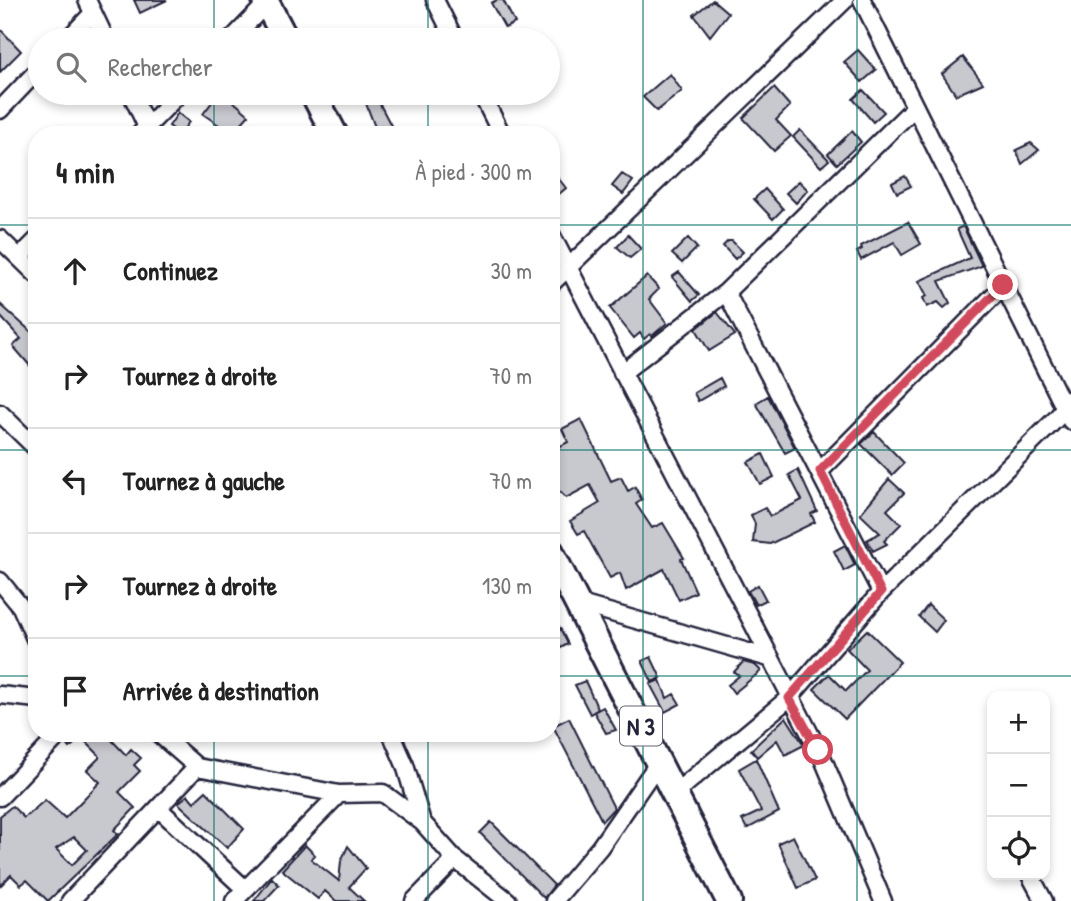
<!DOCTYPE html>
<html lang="fr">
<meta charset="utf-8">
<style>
body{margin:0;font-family:"Patrick Hand",sans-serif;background:#f2f2f2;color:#222}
.controls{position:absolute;right:21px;bottom:21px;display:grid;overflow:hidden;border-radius:14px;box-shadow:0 4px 10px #0003}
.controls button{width:63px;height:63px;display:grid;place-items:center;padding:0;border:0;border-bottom:2px solid #e0e0e0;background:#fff;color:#222;font:35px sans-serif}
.stop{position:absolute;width:21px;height:21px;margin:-16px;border:5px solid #d1495b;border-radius:50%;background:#fff}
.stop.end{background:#d1495b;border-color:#fff;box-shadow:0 2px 7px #0008}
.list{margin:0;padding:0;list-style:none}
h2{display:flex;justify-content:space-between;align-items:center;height:91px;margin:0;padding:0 28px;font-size:30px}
h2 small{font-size:23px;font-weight:400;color:#767676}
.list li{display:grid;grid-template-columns:46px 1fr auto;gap:21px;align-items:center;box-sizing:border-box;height:105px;padding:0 28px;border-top:2px solid #e0e0e0}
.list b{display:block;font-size:26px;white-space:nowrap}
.list em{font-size:23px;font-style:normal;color:#767676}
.icon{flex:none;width:38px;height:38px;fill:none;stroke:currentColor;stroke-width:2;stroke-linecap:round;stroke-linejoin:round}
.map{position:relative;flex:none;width:1071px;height:901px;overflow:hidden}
.search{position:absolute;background:#fff;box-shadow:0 4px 10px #0003;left:28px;top:28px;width:532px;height:77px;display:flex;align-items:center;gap:18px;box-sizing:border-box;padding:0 24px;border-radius:38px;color:#767676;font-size:26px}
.panel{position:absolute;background:#fff;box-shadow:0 4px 10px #0003;left:28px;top:126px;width:532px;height:616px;border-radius:28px}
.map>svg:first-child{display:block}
.building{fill:#c8c8cf;stroke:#22223b;stroke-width:2;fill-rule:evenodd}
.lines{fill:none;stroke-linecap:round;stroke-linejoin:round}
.street-casing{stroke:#22223b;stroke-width:21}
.primary-casing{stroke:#22223b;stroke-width:30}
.street{stroke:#fff;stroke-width:16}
.primary{stroke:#fff;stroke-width:24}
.route{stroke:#d1495b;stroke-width:9}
.grid{fill:none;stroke:#0f766e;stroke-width:2;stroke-opacity:0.55}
.labels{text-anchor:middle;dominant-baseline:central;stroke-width:6;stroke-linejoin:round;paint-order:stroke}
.shield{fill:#fff;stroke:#646476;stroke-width:2}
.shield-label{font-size:23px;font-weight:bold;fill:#22223b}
</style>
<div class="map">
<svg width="1071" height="901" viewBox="0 0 1071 901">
<rect width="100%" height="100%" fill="#fff"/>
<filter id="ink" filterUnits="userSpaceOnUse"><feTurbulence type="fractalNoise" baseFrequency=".0143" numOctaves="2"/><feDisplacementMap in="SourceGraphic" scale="14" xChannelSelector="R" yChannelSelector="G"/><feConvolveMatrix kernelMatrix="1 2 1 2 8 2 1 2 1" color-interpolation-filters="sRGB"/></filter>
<g filter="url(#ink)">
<path class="building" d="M134 0H167L140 13Z
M497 0H503L515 23 505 28 491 3Z
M713 0 728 13 710 36 694 15Z
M0 29 21 51 0 72Z
M858 50 876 70 862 82 844 62Z
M963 57 983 83 956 95 942 74Z
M670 74 682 91 657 111 643 97Z
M774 88 790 106 776 120 791 136 774 151 743 118Z
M863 90 884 112 873 122 853 99Z
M219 93H224L249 115 232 134 203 114Z
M362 93H374L396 135H378Z
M178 113 189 122 180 134 169 126Z
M800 130 829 160 821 167 793 137Z
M852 131 861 142 837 164 828 154Z
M1031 143 1039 150 1022 164 1016 150Z
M551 169 566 188 558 195 551 188Z
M622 174 633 181 623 194 612 186Z
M905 176 911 186 897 193 892 183Z
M799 181 808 190 796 203 786 193Z
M765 189 783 209 773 219 754 199Z
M908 222 921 244 902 255 894 242 861 260 857 252 862 249 861 246Z
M963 226 982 266 939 281 950 303 944 308 938 302 927 307 923 298 927 296 919 281 970 258 957 229Z
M628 235 641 249 630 258 617 247Z
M688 238 697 248 682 263 672 254Z
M728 241H732L743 252 735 259 723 246Z
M679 272 699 295 692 301 672 277Z
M647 276 659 289 649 299 667 323 652 336 650 334 644 339 640 333 634 338 610 308Z
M0 304 37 337V374L13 346 21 339 0 316Z
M717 312 735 335 709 351 696 329Z
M720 378 724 386 698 401 694 393Z
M768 396 795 448 785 453 756 403Z
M581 419 611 481 621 477 628 491 635 487 642 500 636 504 652 528 663 523 684 558 681 559 696 592 679 600 664 569 626 590 620 573 610 578 584 531 578 534 570 521 600 503 590 485 566 498 555 487 551 489V451L568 442 562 429Z
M874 432 904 463 892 475 861 444Z
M763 454 774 477 760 484 748 462Z
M798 470 817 511 811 514 815 522 770 544 753 542 755 524 751 515 765 508 770 516 773 515 802 500 789 475Z
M889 479 904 493 887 510 901 524 884 541 887 544 873 551 867 540 880 533 860 514Z
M845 545 855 565 844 571 834 551Z
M758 585 766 600 756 605 748 591Z
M928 605 944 620 935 632 919 617Z
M560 628 568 644 557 650 551 633Z
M867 630 900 662 845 719 814 689 829 674 846 691 867 670 847 649Z
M651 657 661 678 652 682 642 661Z
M743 662 755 665 761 671 734 693 728 685 739 676 734 672Z
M660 680 667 698 674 694 680 704 665 712 650 684Z
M585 681 598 709 590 714 575 685Z
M603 707 616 730 606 733 594 712Z
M786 717 804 745 785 755 777 740 757 757 751 750Z
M569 718 614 808 602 821 553 726Z
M71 733H105L126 755 131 749 141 758 134 765 140 771 119 792 135 808 114 830 118 834 48 901 27 880 21 885 11 875 0 886V816L12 806 24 818 45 800 65 818 100 782 87 770 99 758V755L81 737 70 748 66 743ZM74 837 87 850 72 865 56 849Z
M756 759 779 812 747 829 742 820 761 811 739 769Z
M206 791 244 829 227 848 178 803 188 795 194 802Z
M491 822 554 885 544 898 480 833Z
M793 836 815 880 798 888 778 843Z
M305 845 315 855 311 859 339 881 341 861 348 846 366 868 349 887 364 901H336L325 891 318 899 282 870Z
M272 878 279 885 264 901H254Z"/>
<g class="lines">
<g class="street-casing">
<path id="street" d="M87 0 106 40
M435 0 455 40
M862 0 1071 421
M67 40 93 13
M231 40 267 3
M131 93 147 127
M481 93 502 135
M0 110 40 68
M139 135 180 93
M551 234 823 759 883 901
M0 239 37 275
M20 257 37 240
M551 284 845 0
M726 292 881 592
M622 373 726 292 915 107
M0 413 37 449
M820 471 1004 285
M0 581 21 607 37 643
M577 603 769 658
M0 695 37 699
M158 733 197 767 339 794 383 793 422 822 455 859 508 901
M391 733 405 765 422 822
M675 793 789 698 881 592 1057 418 1071 399
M0 797 61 733
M158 808 245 889
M1030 875 1044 901
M70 901 197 767
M234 901 339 794
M414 901 455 859
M554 901 600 847 659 762"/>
</g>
<g class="primary-casing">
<path id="primary" d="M265 0 286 40
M313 93 335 135
M551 552 729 901"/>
</g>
<use href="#street" class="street"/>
<use href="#primary" class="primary"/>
</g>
</g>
<g class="lines" filter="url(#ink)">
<path class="route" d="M818 750 789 698 881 592 820 471 1003 285"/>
</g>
<path class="grid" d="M214 0V40M428 0V40M643 0V901M857 0V901M214 93V135M428 93V135M0 225H37M551 225H1071M0 450H37M551 450H1071M0 676H37M551 676H1071M214 733V901M428 733V901"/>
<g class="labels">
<rect class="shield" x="620" y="706.5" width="42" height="39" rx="5"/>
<g class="shield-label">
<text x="641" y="726">N 3</text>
</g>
</g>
</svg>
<div class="controls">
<button>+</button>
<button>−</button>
<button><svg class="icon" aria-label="locate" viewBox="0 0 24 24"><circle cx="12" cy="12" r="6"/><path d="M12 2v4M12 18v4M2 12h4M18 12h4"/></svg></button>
</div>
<div class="stop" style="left:818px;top:750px"></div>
<div class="stop end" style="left:1003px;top:285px"></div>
<div class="search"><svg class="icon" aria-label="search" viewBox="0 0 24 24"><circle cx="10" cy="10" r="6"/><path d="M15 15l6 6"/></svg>Rechercher</div>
<section class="panel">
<h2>4 min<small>À pied · 300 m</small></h2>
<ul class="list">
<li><svg class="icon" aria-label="ahead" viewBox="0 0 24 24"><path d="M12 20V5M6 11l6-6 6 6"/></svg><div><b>Continuez</b></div><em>30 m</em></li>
<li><svg class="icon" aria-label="right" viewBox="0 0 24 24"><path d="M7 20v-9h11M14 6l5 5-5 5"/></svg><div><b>Tournez à droite</b></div><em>70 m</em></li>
<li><svg class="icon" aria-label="left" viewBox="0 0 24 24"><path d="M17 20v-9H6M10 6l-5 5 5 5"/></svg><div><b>Tournez à gauche</b></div><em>70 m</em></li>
<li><svg class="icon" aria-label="right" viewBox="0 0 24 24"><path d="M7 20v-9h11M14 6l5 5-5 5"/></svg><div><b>Tournez à droite</b></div><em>130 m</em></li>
<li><svg class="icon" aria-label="arrive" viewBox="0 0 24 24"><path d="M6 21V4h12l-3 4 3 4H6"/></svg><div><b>Arrivée à destination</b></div></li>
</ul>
</section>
</div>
